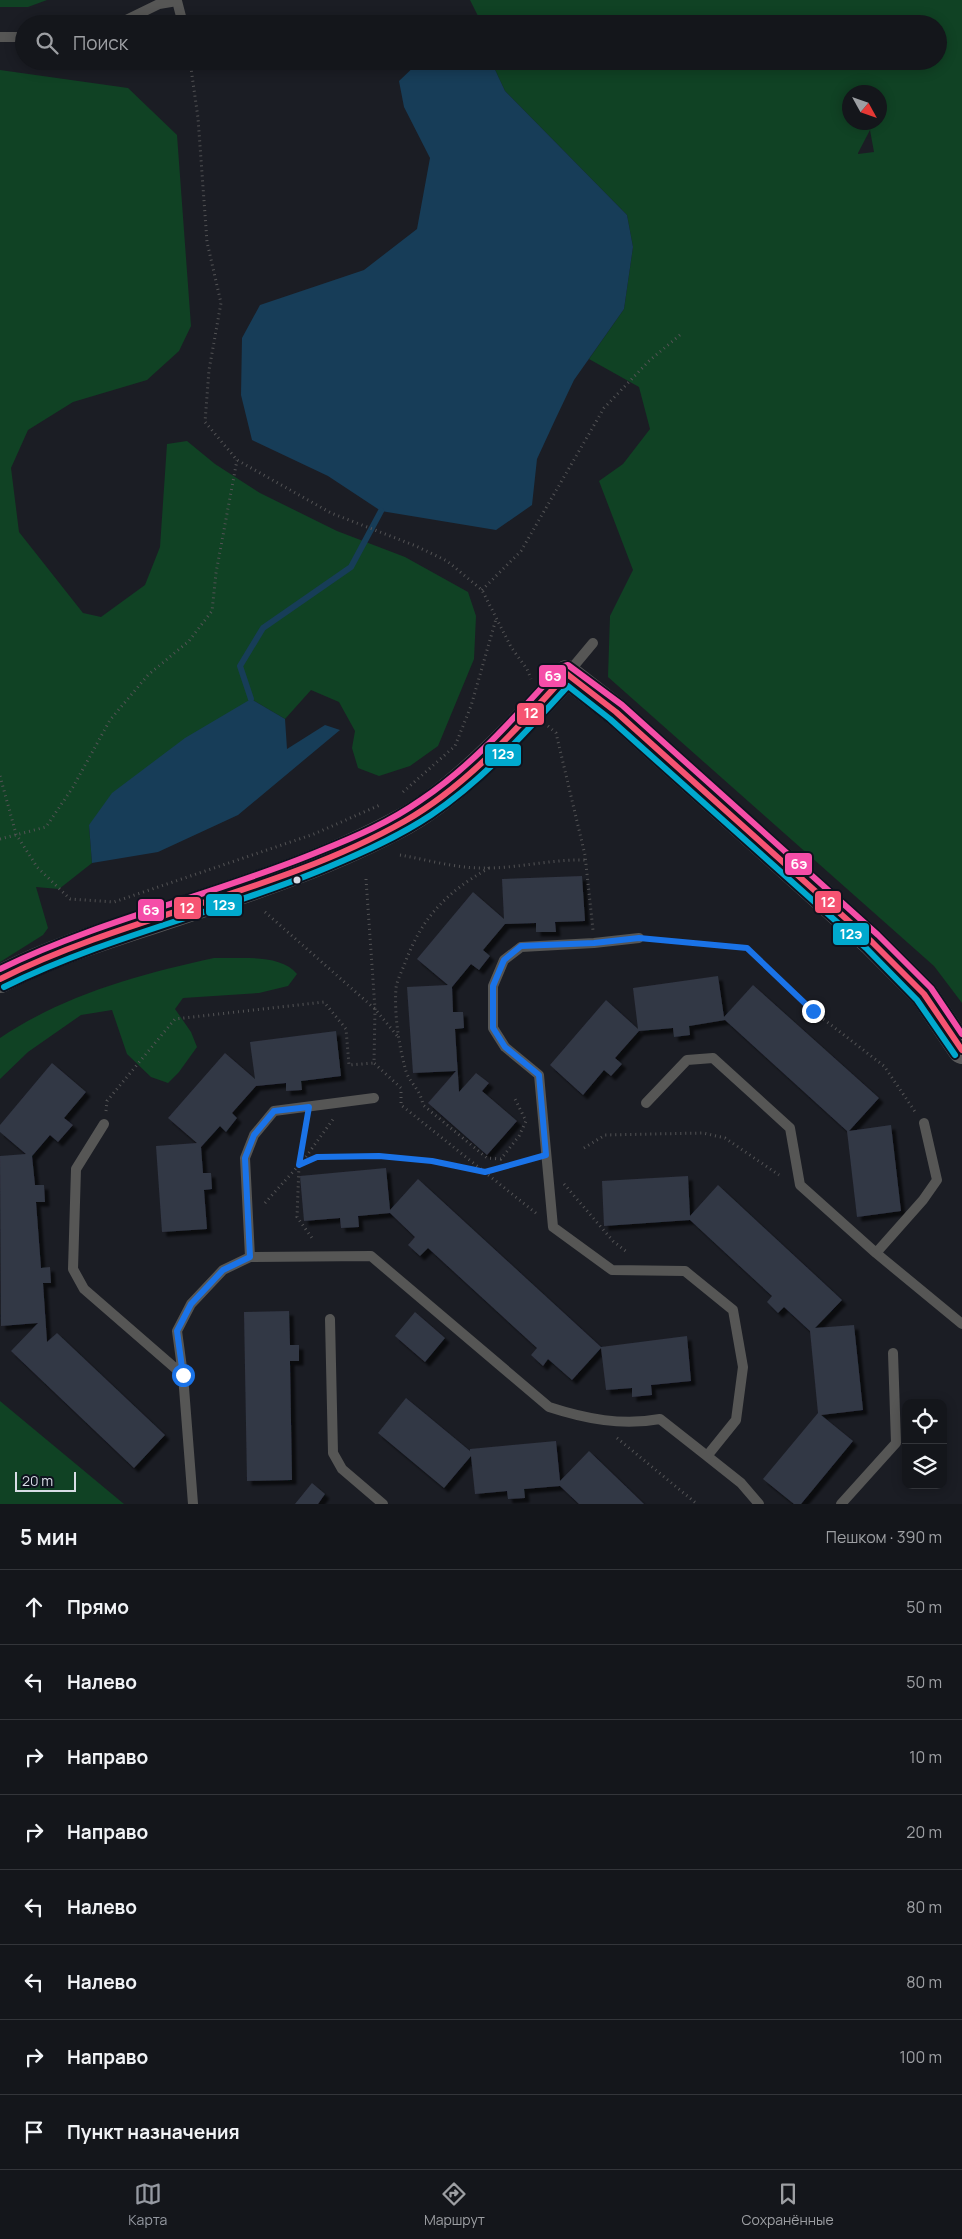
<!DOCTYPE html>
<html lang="ru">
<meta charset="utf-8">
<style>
body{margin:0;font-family:Manrope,sans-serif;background:#212328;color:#f1f3f6}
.controls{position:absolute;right:15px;bottom:15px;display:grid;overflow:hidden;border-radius:10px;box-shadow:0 2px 12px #0003}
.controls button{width:45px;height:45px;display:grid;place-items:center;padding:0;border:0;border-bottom:1px solid #33353a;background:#14161b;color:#f1f3f6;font:25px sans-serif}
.compass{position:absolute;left:842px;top:85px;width:45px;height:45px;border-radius:50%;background:#14161b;box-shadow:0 2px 12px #0003;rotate:130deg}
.scale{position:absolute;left:15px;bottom:12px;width:61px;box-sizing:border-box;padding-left:5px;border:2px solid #d9dde6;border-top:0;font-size:14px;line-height:18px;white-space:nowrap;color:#d9dde6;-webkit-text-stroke:4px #0e131e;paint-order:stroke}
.stop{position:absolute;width:15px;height:15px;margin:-11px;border:4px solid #1a73e8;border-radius:50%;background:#fff}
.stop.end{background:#1a73e8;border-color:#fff;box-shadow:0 1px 5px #0008}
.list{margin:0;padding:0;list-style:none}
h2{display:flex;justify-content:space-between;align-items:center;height:65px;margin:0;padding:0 20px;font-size:21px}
h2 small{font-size:16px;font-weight:400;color:#9d9fa3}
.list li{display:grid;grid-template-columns:32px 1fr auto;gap:15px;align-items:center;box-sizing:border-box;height:75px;padding:0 20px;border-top:1px solid #33353a}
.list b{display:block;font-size:19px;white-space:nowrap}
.list em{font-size:16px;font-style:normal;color:#9d9fa3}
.icon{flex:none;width:28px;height:28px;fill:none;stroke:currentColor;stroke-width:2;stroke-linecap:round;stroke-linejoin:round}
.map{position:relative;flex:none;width:962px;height:1504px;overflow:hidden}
.search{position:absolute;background:#14161b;box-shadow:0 2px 12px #0003;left:15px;right:15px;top:15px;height:55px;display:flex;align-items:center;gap:12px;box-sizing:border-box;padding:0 18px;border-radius:28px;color:#9d9fa3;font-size:19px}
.sheet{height:665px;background:#14161b}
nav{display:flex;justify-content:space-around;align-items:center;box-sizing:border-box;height:70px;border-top:1px solid #33353a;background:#14161b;font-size:14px;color:#9d9fa3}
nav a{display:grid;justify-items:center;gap:2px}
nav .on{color:#969aa2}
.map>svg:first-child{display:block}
.green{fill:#104224;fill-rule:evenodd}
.water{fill:#173d58}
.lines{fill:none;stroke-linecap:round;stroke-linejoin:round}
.stream{stroke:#173d58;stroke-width:6}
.building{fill:#323745;filter:url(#shadow)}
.path{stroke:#535355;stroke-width:3;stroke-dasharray:1 4;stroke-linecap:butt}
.service{stroke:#565655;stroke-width:10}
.secondary{stroke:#585859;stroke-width:28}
.bus-1-casing{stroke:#0e131e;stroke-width:10}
.bus-2-casing{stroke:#0e131e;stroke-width:10}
.bus-3-casing{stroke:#0e131e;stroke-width:10}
.bus-1{stroke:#f65372;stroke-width:6}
.bus-2{stroke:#00a9ce;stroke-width:6}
.bus-3{stroke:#f54da8;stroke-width:6}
.route{stroke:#1a73e8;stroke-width:6}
.bus-dot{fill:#d9dde6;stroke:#0e131e;stroke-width:2}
.line-badge{stroke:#0e131e;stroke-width:2}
.badge-label{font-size:14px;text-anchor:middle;font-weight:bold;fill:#fff}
</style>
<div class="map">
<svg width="962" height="1504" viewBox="0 0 962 1504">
<defs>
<filter id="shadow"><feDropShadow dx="4.5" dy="4.5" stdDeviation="1" flood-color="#0009"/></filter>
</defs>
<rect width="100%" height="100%" fill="#1b1d24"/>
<path class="green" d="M0 0H47L28 7H0Z
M470 0H962V1003L934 966 608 677 610 616 633 570 599 481 623 464 650 429 639 387 589 359 624 309 633 247 627 215 505 91 491 61H938V24H482ZM850 92H880V122H850ZM870 130 874 152 858 154V153Z
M0 70 128 88 177 135 191 326 179 351 147 380 73 402 28 430 11 468 19 532 83 613 101 617 145 585 160 547 167 444 187 441 215 464 260 493 337 531 405 557 468 592 476 616 474 659 438 746 410 766 379 776 358 768 352 748 355 731 339 702 311 690 285 719 251 699 89 825 92 863 59 889 36 887 48 928 43 935 0 962Z
M214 958C239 959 280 953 297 974L288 986 259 993 183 998 175 1009 191 1032 197 1047 179 1072 168 1083 151 1077 127 1054 112 1010 81 1015 28 1052 0 1079V1038C64 995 140 974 214 958Z
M0 1401 124 1504H0Z"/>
<path class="water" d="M420 61H491L505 91 627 215 633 247 624 309 574 380 555 420 537 459 532 505 496 530 381 511 328 476 252 440 241 395 242 338 260 305 364 270 417 229 430 158 404 107 399 81Z
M251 699 285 719 287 749 325 725 340 730 238 815 158 852 92 863 89 825 112 793 185 738Z"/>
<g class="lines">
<path class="stream" d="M251 699 240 666 263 628 351 567 381 511"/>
</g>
<path class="building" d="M582 876 585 921 555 922 556 932H536V923L505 924 483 950 490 956 479 970 471 964 452 987 453 1012H463L464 1028 455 1029 459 1092 476 1073 489 1083 482 1091 517 1121 487 1155 428 1103 456 1071 413 1073 407 987 448 985 417 959 473 892 504 919 502 879Z
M718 976 724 1017 753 985 879 1098 849 1131 891 1125 901 1211 857 1217 847 1131 725 1020 689 1026 690 1035 674 1037 673 1028 639 1031 615 1058 622 1064 611 1076 604 1070 583 1095 550 1065 606 1000 638 1029 633 988Z
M336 1031 341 1076 301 1081 302 1090 286 1091V1083L256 1086 232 1113 237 1118 226 1132 220 1126 201 1147 203 1173H211L212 1189 204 1190 207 1229 162 1232 156 1146 197 1143 168 1118 225 1053 255 1079 250 1042Z
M52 1063 86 1092 64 1118 73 1125 58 1142 50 1135 32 1156 35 1185H44L45 1202H36L41 1268 50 1267 51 1283H43L47 1342 57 1333 165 1435 134 1468 11 1351 38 1323 1 1326 0 1156 26 1154 0 1132V1125Z
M386 1168 390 1210 418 1179 601 1347 687 1336 691 1381 651 1385 652 1395 632 1397V1388L606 1390 601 1348 572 1380 548 1359 543 1366 531 1355 537 1348 428 1248 420 1256 408 1245 415 1237 390 1213 358 1216 359 1227 341 1228 340 1218 304 1221 300 1176Z
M688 1176 690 1216 718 1185 842 1300 815 1328 854 1325 863 1410 821 1415 853 1441 801 1504H794L763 1479 818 1413 810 1331 784 1307 778 1313 767 1302 772 1296 690 1220 604 1226 602 1181Z
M289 1311 290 1345H299V1361H290L292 1480 247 1481 244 1312Z
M415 1312 445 1338 425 1362 395 1336Z
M406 1398 470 1451V1449L556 1441 560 1481 589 1451 644 1504H579L560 1486 524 1489 525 1498 508 1499 507 1491 475 1494 471 1456 444 1488 378 1433Z
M312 1483 325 1494 318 1504H295Z"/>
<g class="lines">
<path class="path" d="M190 61 198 118 207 242 221 303 209 370 205 422 237 460 331 513 416 546 447 561 482 590 511 647 527 669 531 679
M482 590 521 551 604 408 649 361 681 334
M548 726 556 733 585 855 593 930
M0 776 16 834 37 867 70 899 114 902 314 834 380 805
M403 792 455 746 471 706 496 619
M0 839 46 827 73 787 110 720 148 675 189 641 212 611 216 573 237 460
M400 855C428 860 459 869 487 868 520 868 552 859 586 860
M489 868C447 892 422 917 405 963 402 971 397 980 396 988 394 1014 399 1047 406 1071 410 1084 420 1088 423 1105L487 1158 501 1159 519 1136 526 1121 515 1099
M366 879 375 1009 374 1063 401 1088V1105L537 1214
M265 912 375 1009 399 1038
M652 939 747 948 813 1011 884 1066 916 1113
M106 1111 107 1101 175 1019 324 1002 346 1029 349 1065 374 1063
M306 1122 299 1165 297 1217 312 1238
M584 1148 605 1135 703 1133 725 1138 779 1175
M300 1165 334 1118
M564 1184 613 1241 628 1253
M265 1203 299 1165 317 1157 379 1156 432 1161 485 1172 534 1159
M617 1438 697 1504"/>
<path class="service" d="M118 24 159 4 177 1 183 24
M0 37H24
M568 673 593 643
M639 938 594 943 521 947 504 960 493 986V1028L505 1047 539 1075 553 1227 612 1270 685 1271 733 1310 743 1367 736 1420 707 1456 741 1483 759 1504
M646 1103 687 1060 713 1058 790 1128 800 1185 876 1253 962 1324
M104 1124 76 1169 73 1269 84 1289 183 1375
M876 1253 923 1200 937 1180 924 1123
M250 1257 371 1256 549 1407C586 1419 622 1426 660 1419L707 1456
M330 1319 333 1453 342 1469 383 1504
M193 1504 183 1375 177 1331 191 1304 223 1270 250 1257 245 1158 254 1135 274 1111 374 1098
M841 1504 896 1443 893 1353"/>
<path class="secondary" d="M0 979C46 955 95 939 144 923 233 893 323 866 405 821 462 789 523 722 567 674L616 712 872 942 924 994 962 1050"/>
<g class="bus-1-casing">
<path id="bus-1" d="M0 979C130 914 278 893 405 821 468 785 518 727 567 674L616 712 872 942 924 994 962 1050"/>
</g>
<g class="bus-2-casing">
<path id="bus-2" d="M4 987C107 936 221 912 326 868 362 853 398 837 431 815 483 780 526 732 568 686L610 719 866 948 917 1000 955 1055"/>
</g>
<g class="bus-3-casing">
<path id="bus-3" d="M0 969C102 919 215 895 320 851 355 837 390 822 421 800 475 764 517 714 561 667L568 665 622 705 878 935 931 988 962 1034"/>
</g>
<use href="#bus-1" class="bus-1"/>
<use href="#bus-2" class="bus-2"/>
<use href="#bus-3" class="bus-3"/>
</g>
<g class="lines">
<path class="route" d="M183 1375 177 1331 191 1304 223 1270 250 1257 245 1158 254 1135 274 1111 309 1107 299 1165 317 1157 379 1156 432 1161 485 1172 546 1155 539 1075 505 1047 493 1028V986L504 960 521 946 594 943 639 938 747 948 813 1011"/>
</g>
<circle class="bus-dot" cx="297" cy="880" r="4.5"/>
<g class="line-badge">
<rect x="538" y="664" width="29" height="24" rx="5" fill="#f54da8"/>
<rect x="516" y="702" width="29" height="24" rx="5" fill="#f65372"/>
<rect x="484" y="743" width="38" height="24" rx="5" fill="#00a9ce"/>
<rect x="784" y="852" width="29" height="24" rx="5" fill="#f54da8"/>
<rect x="814" y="890" width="28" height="24" rx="5" fill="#f65372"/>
<rect x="205" y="893" width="38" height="24" rx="5" fill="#00a9ce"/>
<rect x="173" y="896" width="29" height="24" rx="5" fill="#f65372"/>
<rect x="137" y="898" width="28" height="24" rx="5" fill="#f54da8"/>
<rect x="832" y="922" width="38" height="24" rx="5" fill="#00a9ce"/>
</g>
<g class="badge-label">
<text x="553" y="681">6э</text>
<text x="531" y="718">12</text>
<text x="503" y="759">12э</text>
<text x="799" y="869">6э</text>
<text x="828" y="907">12</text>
<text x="224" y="910">12э</text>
<text x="187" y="913">12</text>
<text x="151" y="915">6э</text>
<text x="851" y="939">12э</text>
</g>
</svg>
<div class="controls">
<button><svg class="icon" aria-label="locate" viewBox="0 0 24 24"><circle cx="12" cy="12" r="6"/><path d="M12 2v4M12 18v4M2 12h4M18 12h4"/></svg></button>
<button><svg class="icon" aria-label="layers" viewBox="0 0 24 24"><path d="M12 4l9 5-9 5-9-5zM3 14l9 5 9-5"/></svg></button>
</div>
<svg class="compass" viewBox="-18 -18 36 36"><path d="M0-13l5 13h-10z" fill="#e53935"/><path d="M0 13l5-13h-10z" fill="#9d9fa3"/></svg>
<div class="scale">20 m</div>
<div class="stop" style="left:183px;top:1375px"></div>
<div class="stop end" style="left:813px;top:1011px"></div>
<div class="search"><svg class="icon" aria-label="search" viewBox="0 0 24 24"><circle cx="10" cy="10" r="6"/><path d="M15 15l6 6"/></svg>Поиск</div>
</div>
<section class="sheet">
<h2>5 мин<small>Пешком · 390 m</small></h2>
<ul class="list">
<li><svg class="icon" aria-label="ahead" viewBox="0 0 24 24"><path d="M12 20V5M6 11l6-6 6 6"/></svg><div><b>Прямо</b></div><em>50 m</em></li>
<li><svg class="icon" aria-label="left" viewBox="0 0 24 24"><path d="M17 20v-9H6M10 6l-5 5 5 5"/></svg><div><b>Налево</b></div><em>50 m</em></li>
<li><svg class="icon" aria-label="right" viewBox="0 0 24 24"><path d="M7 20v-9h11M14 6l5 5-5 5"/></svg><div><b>Направо</b></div><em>10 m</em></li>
<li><svg class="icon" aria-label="right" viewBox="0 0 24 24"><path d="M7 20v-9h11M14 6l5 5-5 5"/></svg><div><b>Направо</b></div><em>20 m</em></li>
<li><svg class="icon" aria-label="left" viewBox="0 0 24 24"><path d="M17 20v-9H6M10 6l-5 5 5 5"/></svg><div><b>Налево</b></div><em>80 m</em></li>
<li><svg class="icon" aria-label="left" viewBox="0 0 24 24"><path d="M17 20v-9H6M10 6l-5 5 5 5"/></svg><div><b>Налево</b></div><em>80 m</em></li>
<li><svg class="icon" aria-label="right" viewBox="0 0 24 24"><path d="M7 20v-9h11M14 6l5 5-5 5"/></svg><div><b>Направо</b></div><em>100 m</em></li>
<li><svg class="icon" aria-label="arrive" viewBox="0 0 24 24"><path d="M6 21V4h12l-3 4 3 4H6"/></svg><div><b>Пункт назначения</b></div></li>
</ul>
</section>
<nav>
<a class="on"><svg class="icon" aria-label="map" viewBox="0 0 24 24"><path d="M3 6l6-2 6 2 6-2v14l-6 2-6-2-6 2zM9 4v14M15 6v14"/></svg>Карта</a>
<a><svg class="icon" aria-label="directions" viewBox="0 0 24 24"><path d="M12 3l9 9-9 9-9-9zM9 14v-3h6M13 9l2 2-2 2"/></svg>Маршрут</a>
<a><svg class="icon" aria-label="saved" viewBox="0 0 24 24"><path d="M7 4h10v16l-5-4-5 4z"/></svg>Сохранённые</a>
</nav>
